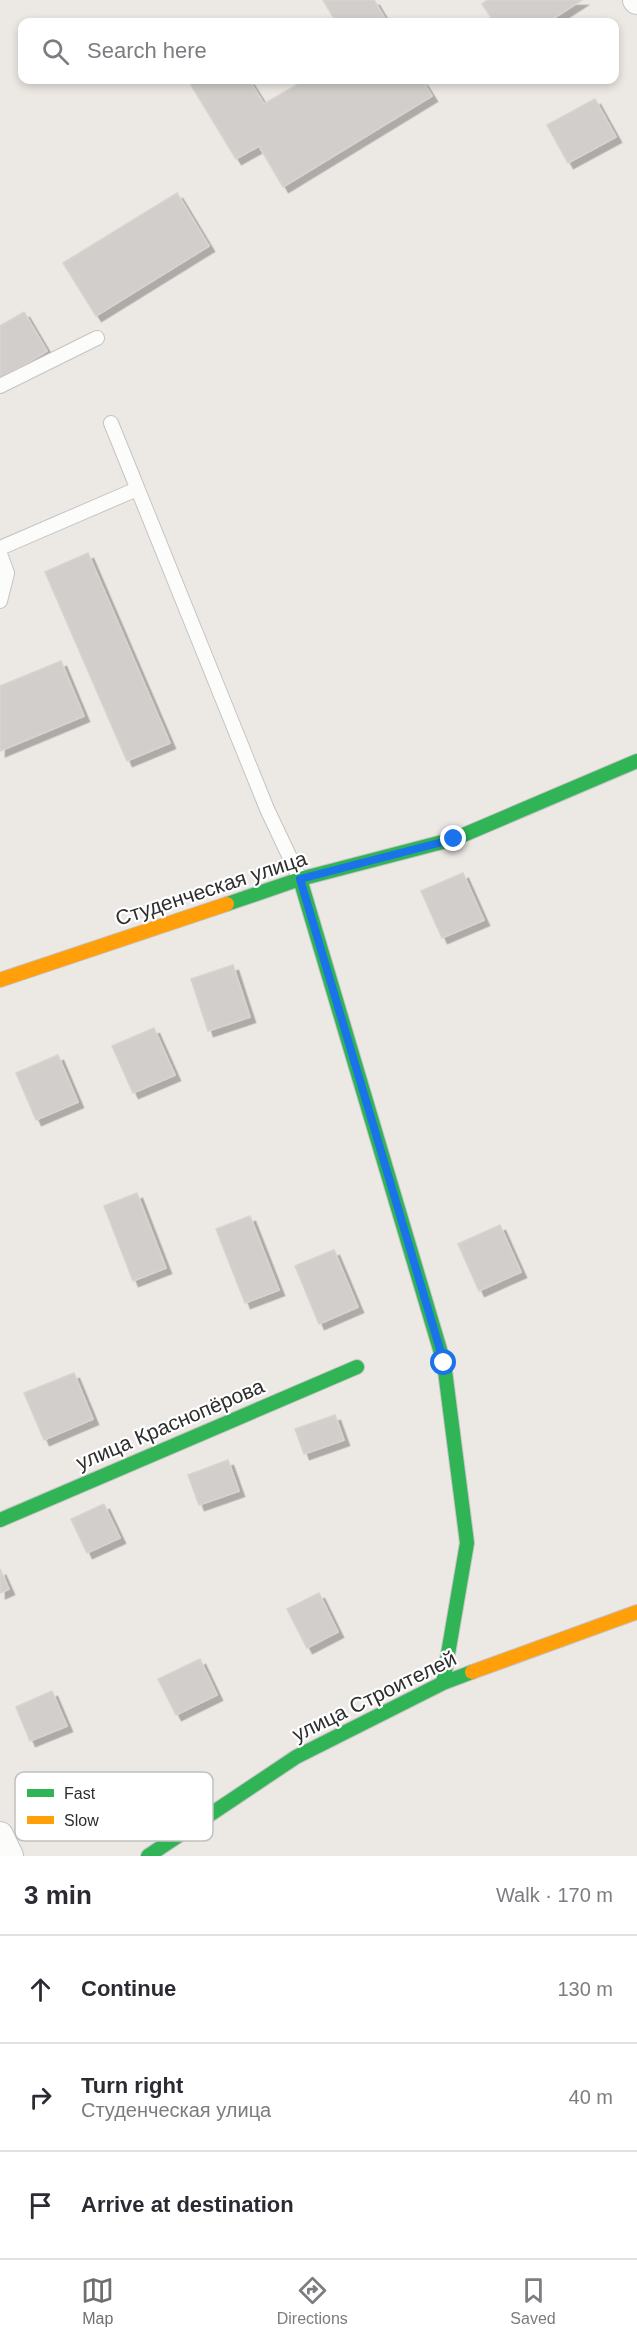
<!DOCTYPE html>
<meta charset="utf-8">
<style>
body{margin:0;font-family:Helvetica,sans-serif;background:#f7f7f7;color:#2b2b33}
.stop{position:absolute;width:18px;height:18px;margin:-14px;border:4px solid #1a73e8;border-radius:50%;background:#fff}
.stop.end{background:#1a73e8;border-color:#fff;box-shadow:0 2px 6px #0008}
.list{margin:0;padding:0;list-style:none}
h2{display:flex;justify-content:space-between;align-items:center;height:78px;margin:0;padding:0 24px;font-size:26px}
h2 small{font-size:20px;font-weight:400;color:#7c7c81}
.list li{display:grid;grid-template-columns:39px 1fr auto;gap:18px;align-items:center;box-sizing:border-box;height:108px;padding:0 24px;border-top:2px solid #e1e1e2}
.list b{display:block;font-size:22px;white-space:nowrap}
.list p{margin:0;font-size:20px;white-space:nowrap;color:#7c7c81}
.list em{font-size:20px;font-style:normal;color:#7c7c81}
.icon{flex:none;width:33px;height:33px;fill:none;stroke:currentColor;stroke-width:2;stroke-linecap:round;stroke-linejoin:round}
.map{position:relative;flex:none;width:637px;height:1856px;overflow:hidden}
.search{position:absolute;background:#fff;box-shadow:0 3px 9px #0003;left:18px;right:18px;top:18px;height:66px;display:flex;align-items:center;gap:15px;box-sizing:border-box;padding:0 21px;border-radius:12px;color:#7c7c81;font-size:22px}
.sheet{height:402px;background:#fff}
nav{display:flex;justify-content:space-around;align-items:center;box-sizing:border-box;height:84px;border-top:2px solid #e1e1e2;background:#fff;font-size:16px;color:#7c7c81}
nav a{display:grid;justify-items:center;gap:3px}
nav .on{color:#706f6e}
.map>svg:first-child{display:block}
.building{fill:#d1cecb;stroke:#d7d4d0;stroke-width:1.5;filter:url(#shadow)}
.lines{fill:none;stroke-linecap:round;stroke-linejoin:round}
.lane-casing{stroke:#c5c4c5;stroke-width:16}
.street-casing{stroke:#c5c4c5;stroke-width:28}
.fast-casing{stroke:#c5c4c5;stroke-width:16}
.slow-casing{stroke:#c5c4c5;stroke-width:16}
.lane{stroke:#fcfcfb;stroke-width:14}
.street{stroke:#fcfcfb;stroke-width:26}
.fast{stroke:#30b455;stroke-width:14}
.slow{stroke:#ff9f0a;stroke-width:14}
.route{stroke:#1a73e8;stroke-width:8}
.labels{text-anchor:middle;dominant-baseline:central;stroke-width:4.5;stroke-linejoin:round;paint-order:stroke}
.street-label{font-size:21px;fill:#2e2e2e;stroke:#fff}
.key{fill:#fff;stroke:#c0c0c0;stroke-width:1.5}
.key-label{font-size:16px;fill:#2e2e2e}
</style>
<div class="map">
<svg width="637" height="1856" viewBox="0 0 637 1856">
<defs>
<filter id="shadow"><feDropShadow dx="5.5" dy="5.5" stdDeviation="0" flood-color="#0004"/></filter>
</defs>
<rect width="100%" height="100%" fill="#ece8e4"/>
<path class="building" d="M323 0H374L387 22H336Z
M488 0H582L548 22H494L482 4Z
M188 80H249L264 104 305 80H422L432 96 283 187 259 146 236 159Z
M595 99 616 137 568 163 547 125Z
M177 193 209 246 96 316 63 263Z
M24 312 47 351 0 379V326Z
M88 553 170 743 127 761 45 572Z
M61 661 84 716 0 751V686Z
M463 873 484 920 442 938 421 891Z
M233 965 250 1017 208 1031 191 979Z
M154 1028 175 1075 133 1093 112 1046Z
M58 1055 78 1102 36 1120 16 1073Z
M137 1193 166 1268 133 1281 104 1206Z
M250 1216 279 1290 245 1303 216 1229Z
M500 1225 521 1272 479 1291 458 1244Z
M334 1250 358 1307 319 1324 295 1266Z
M74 1373 93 1419 44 1440 24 1393Z
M335 1415 344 1440 304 1454 295 1429Z
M228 1460 239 1491 199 1505 188 1475Z
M104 1504 120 1538 87 1553 71 1519Z
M0 1569 9 1589 0 1593Z
M319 1593 338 1632 307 1648 287 1609Z
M200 1659 217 1695 176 1715 158 1679Z
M52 1691 67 1726 30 1741 16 1707Z"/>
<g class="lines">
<g class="lane-casing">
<path id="lane" d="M0 386 97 338
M111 423 267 809 300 879
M0 548 137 489
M0 554 7 573 0 601"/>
</g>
<g class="street-casing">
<path id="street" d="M636 0 637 1
M0 1835 10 1856"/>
</g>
<g class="fast-casing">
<path id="fast" d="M300 879 444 1363 467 1543 443 1683
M227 904 300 879 454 839 637 761
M0 1520 357 1367
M148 1856 296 1757 443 1683 472 1672"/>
</g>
<g class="slow-casing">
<path id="slow" d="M0 980 227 904
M472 1672 637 1612"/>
</g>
<use href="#lane" class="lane"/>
<use href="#street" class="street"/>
<use href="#fast" class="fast"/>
<use href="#slow" class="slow"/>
</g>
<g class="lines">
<path class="route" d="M444 1363 300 879 454 839"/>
</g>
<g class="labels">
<g class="street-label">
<text transform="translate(211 888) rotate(-18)">Студенческая улица</text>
<text transform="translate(170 1424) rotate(-23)">улица Краснопёрова</text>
<text transform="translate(374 1696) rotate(-26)">улица Строителей</text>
</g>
</g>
<rect x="15" y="1772" width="198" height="69" rx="9" class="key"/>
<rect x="27" y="1789" width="27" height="8" fill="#30b455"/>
<rect x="27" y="1816" width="27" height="8" fill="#ff9f0a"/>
<g class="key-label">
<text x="64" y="1799">Fast</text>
<text x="64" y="1826">Slow</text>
</g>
</svg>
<div class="stop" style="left:444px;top:1363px"></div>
<div class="stop end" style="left:454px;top:839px"></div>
<div class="search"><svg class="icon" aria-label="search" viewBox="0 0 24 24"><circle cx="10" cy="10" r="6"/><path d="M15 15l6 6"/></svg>Search here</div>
</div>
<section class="sheet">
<h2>3 min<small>Walk · 170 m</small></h2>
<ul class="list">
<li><svg class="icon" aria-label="ahead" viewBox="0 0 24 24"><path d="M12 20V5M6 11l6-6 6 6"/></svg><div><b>Continue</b></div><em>130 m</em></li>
<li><svg class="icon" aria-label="right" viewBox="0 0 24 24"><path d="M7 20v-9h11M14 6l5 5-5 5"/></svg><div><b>Turn right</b><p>Студенческая улица</p></div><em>40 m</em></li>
<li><svg class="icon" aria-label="arrive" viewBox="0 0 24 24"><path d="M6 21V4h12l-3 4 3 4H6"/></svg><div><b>Arrive at destination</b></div></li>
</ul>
</section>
<nav>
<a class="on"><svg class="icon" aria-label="map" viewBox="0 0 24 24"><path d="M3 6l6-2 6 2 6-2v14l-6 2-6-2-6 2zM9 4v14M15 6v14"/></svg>Map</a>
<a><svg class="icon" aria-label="directions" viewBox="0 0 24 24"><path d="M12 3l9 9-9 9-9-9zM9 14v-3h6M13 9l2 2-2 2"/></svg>Directions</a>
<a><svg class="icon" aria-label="saved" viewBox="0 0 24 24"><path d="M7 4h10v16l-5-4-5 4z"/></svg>Saved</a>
</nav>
